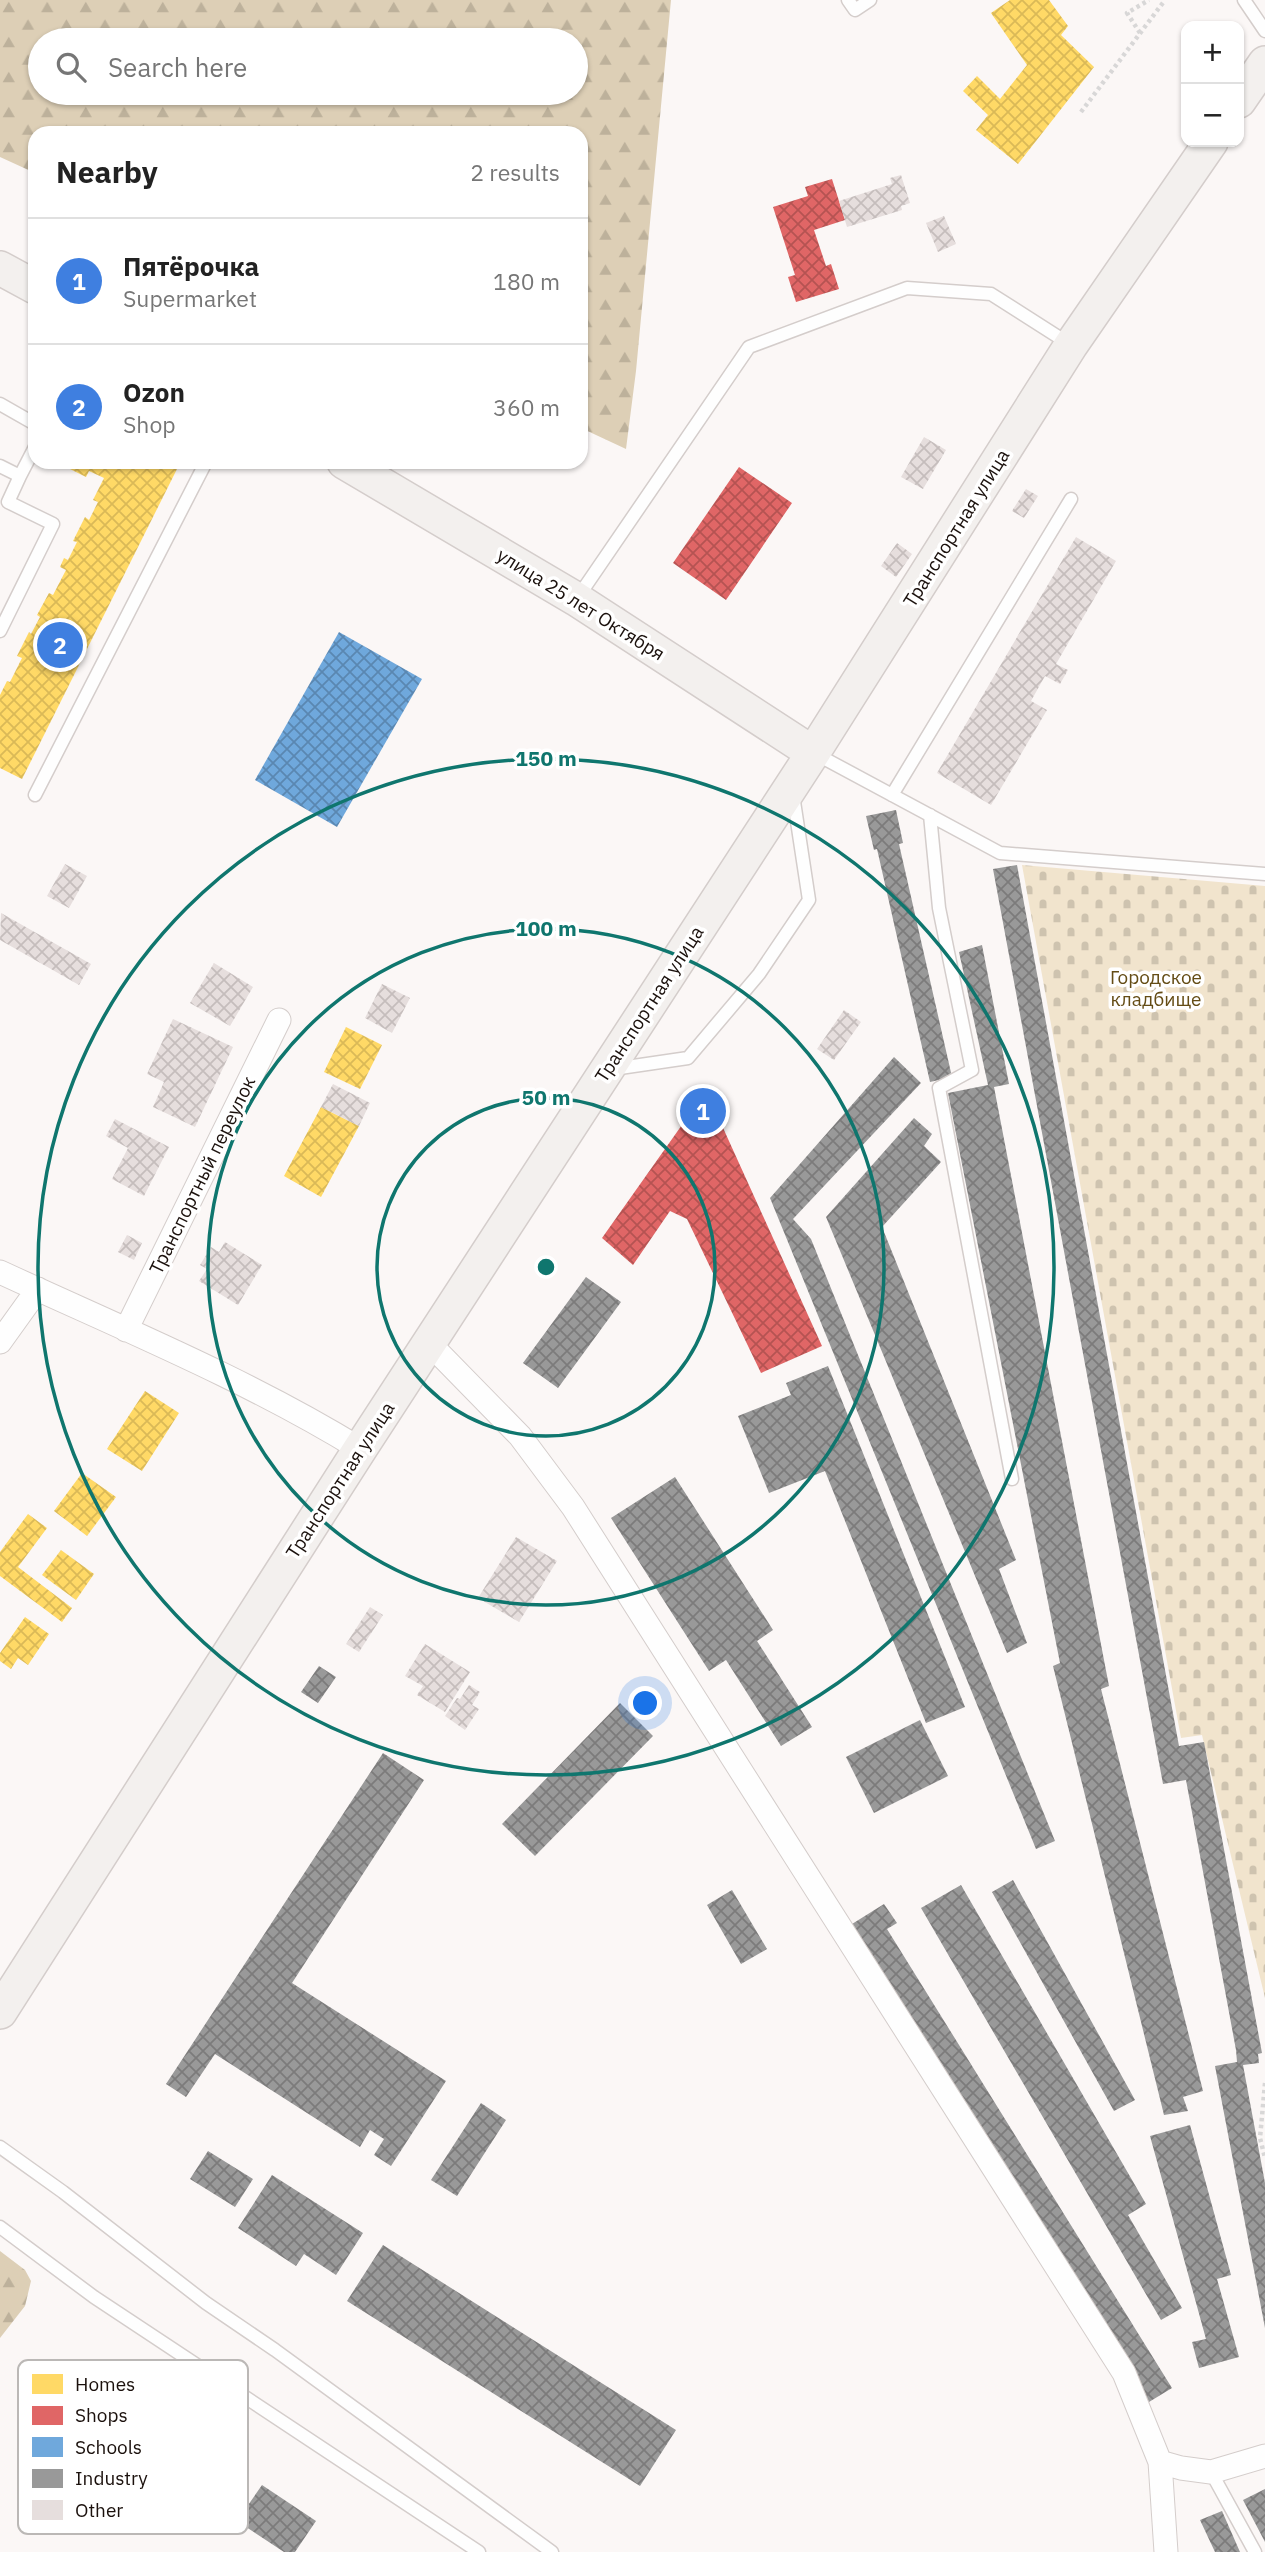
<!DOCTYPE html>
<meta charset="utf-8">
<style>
body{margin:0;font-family:"IBM Plex Sans",sans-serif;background:#f2f2f2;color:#222}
.controls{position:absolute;right:21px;top:21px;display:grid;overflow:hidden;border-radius:14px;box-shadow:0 2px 5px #0004}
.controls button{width:63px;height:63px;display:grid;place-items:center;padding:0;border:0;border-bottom:2px solid #e0e0e0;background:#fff;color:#222;font:35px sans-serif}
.you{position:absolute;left:646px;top:1704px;width:24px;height:24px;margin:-18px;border:5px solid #fff;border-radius:50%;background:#1a73e8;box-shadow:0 0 0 10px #1a73e833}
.badge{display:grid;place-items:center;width:46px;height:46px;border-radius:50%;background:#b45309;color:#fff;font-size:23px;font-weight:700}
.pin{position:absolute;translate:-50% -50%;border:4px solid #fff;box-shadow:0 2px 7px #0006}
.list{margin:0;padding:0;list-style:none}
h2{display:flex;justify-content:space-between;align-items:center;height:91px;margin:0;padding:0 28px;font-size:30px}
h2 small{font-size:23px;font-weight:400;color:#767676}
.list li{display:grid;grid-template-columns:46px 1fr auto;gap:21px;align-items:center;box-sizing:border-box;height:126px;padding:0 28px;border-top:2px solid #e0e0e0}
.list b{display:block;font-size:26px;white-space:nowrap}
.list p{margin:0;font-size:23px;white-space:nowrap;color:#767676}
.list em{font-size:23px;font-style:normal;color:#767676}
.icon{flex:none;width:38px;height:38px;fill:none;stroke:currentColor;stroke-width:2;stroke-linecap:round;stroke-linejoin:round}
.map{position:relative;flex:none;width:1265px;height:2552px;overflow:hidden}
.search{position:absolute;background:#fff;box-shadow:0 2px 5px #0004;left:28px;top:28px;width:560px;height:77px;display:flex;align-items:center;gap:18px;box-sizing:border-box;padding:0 24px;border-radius:38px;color:#767676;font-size:26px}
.panel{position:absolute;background:#fff;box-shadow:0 2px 5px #0004;left:28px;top:126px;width:560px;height:343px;border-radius:21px}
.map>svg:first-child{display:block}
.forest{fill:url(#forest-firs);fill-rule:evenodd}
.cemetery{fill:url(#cemetery-stones)}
.homes{fill:url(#homes-cross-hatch)}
.shops{fill:url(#shops-cross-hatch)}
.schools{fill:url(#schools-cross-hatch)}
.industry{fill:url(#industry-cross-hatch)}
.building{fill:url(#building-cross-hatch)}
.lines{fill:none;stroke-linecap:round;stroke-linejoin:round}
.lane-casing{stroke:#d4cdcb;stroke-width:15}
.street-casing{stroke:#d4cdcb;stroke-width:25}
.secondary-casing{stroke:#d4cdcb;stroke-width:36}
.path{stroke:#d8d7d7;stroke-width:4.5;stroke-dasharray:3.5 3.5;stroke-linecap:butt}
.lane{stroke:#fefefe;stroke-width:12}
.street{stroke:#fefefe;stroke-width:23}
.secondary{stroke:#f3f0ee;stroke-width:33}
.ring{fill:none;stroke:#0f766e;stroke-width:3.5}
.labels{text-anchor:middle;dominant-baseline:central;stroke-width:7;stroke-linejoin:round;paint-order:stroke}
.street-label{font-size:19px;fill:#1b110d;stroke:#fff}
.park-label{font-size:19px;fill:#644c15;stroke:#fff}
.key{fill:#fff;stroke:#bbb8b6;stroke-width:2}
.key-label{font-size:19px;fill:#1b110d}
.centre{fill:#0f766e;stroke:#fff;stroke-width:3.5}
.ring-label{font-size:21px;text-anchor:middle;font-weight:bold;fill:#0f766e;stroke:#fff;stroke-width:7;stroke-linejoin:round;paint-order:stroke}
</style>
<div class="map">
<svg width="1265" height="2552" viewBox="0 0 1265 2552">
<defs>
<pattern id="forest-firs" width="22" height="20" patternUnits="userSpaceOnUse" patternTransform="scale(1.75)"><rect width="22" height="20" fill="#ddcfb6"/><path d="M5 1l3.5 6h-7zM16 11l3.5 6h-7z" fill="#bdb19b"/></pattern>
<pattern id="cemetery-stones" width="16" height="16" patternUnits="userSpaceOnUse" patternTransform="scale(1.75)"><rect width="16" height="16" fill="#f1e4cd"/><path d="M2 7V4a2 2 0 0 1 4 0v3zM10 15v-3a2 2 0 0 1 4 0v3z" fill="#cec3af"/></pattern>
<pattern id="homes-cross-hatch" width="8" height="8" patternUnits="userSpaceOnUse" patternTransform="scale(1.75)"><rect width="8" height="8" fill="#ffd966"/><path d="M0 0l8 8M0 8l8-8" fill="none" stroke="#dab957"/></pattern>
<pattern id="shops-cross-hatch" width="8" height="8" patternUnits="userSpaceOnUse" patternTransform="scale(1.75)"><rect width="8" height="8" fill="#e06666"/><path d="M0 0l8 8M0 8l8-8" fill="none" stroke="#b55352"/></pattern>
<pattern id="schools-cross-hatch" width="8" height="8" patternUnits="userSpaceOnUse" patternTransform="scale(1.75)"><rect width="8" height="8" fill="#6fa8dc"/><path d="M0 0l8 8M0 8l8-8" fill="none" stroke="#5a87b1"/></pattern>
<pattern id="industry-cross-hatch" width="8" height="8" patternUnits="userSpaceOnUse" patternTransform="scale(1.75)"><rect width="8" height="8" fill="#999"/><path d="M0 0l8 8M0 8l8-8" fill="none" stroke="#7c7b7b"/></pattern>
<pattern id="building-cross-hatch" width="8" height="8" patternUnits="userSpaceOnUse" patternTransform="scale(1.75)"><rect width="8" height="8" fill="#e6dedd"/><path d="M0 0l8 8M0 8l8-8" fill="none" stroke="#c5bdbc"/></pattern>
</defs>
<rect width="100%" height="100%" fill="#fbf7f6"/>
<path class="forest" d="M0 0H671L636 371 626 449 581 428V133H35V173L0 157ZM40 40H576V93H40Z
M0 2251 25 2270 31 2281 25 2306 0 2338Z"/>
<path class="cemetery" d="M1022 865 1265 886V1998L1202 1735 1181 1738Z"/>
<path class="homes" d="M1010 0H1049L1068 26 1061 35 1094 67 1018 164 976 130 988 115 963 91 977 76 1000 99 1027 65 991 13Z
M63 462H174L179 465 22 779 0 768V695L7 681 10 682 22 658 17 656 29 632 31 634 40 617 37 615 49 593 53 595 66 570 60 567 64 558 68 560 77 542 73 541 85 517 89 520 98 502 93 500 104 478 89 471 86 477 62 465Z
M346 1027 382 1045 360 1089 324 1072Z
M321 1107 359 1126 321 1197 284 1176Z
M145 1391 179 1413 142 1471 107 1449Z
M82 1473 116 1497 87 1536 54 1511Z
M28 1514 47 1528 18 1567 72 1608 62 1622 0 1576V1552Z
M61 1550 94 1574 76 1600 42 1575Z
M25 1617 49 1634 28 1665 18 1658 11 1669 0 1661V1653Z"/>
<path class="shops" d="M832 179 845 220 814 230 826 266 831 264 839 289 796 302 788 277 795 275 773 207 808 196 805 187Z
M739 467 792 503 726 600 673 563Z
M701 1098 714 1108 822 1346 761 1373 687 1219 670 1211 633 1265 602 1238Z"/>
<path class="schools" d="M339 632 422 679 337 827 255 780Z"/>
<path class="industry" d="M896 810 903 843 899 844 952 1077 930 1082 877 849 874 850 866 816Z
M1017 865 1179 1746 1204 1742 1262 2053 1258 2054 1259 2063 1243 2065 1265 2183V2328L1215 2066 1237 2062 1236 2050 1186 1780 1163 1784 993 869Z
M982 945 1009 1084 994 1087 1109 1686 1101 1689 1203 2091 1183 2097 1188 2111 1164 2115 1053 1666 1060 1663 948 1093 988 1085 959 952Z
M894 1057 921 1083 793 1219 811 1239 1055 1841 1036 1849 770 1198Z
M914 1118 932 1134 924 1146 941 1162 882 1227 1016 1560 999 1569 1027 1643 1007 1653 826 1217Z
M586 1277 621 1302 558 1388 523 1363Z
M828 1366 965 1707 926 1723 825 1471 769 1493 738 1416 791 1395 786 1383Z
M675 1477 773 1630 757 1641 812 1727 781 1746 726 1660 709 1671 611 1518Z
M319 1666 336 1677 318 1703 301 1692Z
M620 1703 653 1736 535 1856 502 1824Z
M920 1720 948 1776 874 1813 846 1757Z
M383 1753 424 1780 292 1983 446 2081 391 2166 374 2155 384 2139 370 2130 360 2147 215 2054 186 2097 166 2084Z
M1013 1880 1135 2100 1114 2111 992 1892Z
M961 1885 1146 2204 1128 2215 1182 2308 1161 2320 921 1908Z
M732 1890 767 1949 741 1964 707 1905Z
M884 1904 897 1923 887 1929 1172 2388 1149 2402 852 1924Z
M481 2103 506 2120 457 2196 431 2180Z
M1190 2125 1231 2275 1217 2279 1239 2357 1199 2368 1192 2342 1206 2339 1150 2136Z
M208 2151 253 2179 235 2207 190 2179Z
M272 2175 363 2233 336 2275 304 2254 296 2266 238 2228Z
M383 2245 676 2430 640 2486 347 2301Z
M262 2485 316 2521 295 2552H284L237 2521Z
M1265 2489V2542L1243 2500Z
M1222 2511 1240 2552H1215L1200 2520Z"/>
<path class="building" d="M901 175 910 203 901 206 902 210 847 227 839 201 892 184 890 178Z
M944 216 956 244 938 252 926 223Z
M924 437 946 450 923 489 901 477Z
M1026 489 1038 496 1024 518 1012 511Z
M1076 537 1116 561 1056 664 1068 670 1060 684 1045 676 1031 701 1047 710 991 805 937 773Z
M897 543 912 554 896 577 881 566Z
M65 864 87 876 69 908 47 896Z
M1 913 91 964 79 985 0 940Z
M214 963 253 987 230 1026 190 1003Z
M382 984 410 998 392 1033 365 1018Z
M844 1010 861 1022 834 1060 817 1049Z
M173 1019 233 1047 195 1127 153 1107 164 1082 147 1074Z
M333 1084 370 1103 359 1126 321 1107Z
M115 1119 169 1147 144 1196 112 1179 128 1148 106 1136Z
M127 1235 142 1243 134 1260 118 1252Z
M225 1242 262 1265 238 1305 199 1281 207 1269 200 1265 211 1247 219 1252Z
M516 1537 557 1561 519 1622 478 1598Z
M370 1607 383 1615 359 1652 346 1644Z
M425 1644 470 1672 445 1712 417 1695 423 1686 405 1676Z
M469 1685 480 1692 472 1705 479 1709 465 1730 445 1716 457 1698 460 1699Z"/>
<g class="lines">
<g class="lane-casing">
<path id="lane" d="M848 0 855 10 870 0
M1244 0 1265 31
M0 404 35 424
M0 466 20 476 8 502 53 524 0 631
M20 476 35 447
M578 597 749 347 907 288 991 294 1071 345
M814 753 1000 853 1265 874
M35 795 206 462
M892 795 1071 499
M930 815 939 908 972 1070 939 1088 1012 1479
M613 1069 688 1058 759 974 809 900 793 795
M0 2147 63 2192 206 2303 275 2350 552 2552
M0 2227 94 2297 479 2552
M1211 2472 1255 2552"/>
</g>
<g class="street-casing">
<path id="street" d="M0 1272C121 1328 246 1379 360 1449
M126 1330 279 1020
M0 1342 38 1289
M429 1343 520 1436 573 1507 1124 2373 1160 2462 1166 2552
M1160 2462 1181 2468 1211 2472 1265 2456"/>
</g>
<g class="secondary-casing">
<path id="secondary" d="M1239 101 1265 63
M0 268 35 287
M344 462 576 599 813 753
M0 2012 360 1449 813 753 1071 345 1211 142"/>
</g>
<path class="path" d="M1140 33 1127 13 1149 0
M1081 112 1165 0
M1265 2083 1260 2138 1265 2158"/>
<use href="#lane" class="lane"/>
<use href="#street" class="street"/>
<use href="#secondary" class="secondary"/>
</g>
<g class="ring">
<circle cx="546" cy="1267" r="169"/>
<circle cx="546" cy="1267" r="338"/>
<circle cx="546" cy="1267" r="508"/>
</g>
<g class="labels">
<g class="street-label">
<text transform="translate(956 528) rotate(-58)">Транспортная улица</text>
<text transform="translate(581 604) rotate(32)">улица 25 лет Октября</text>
<text transform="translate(649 1004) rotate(-57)">Транспортная улица</text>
<text transform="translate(202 1175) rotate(-64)">Транспортный переулок</text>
<text transform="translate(340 1480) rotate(-57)">Транспортная улица</text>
</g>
<g class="park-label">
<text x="1156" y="977">Городское<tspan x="1156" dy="22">кладбище</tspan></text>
</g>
</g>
<rect x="18" y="2360" width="230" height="174" rx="10" class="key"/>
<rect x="32" y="2374" width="31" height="20" fill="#ffd966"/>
<rect x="32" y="2406" width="31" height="19" fill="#e06666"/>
<rect x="32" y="2437" width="31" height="20" fill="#6fa8dc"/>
<rect x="32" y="2469" width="31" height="19" fill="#999"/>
<rect x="32" y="2500" width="31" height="20" fill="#e6dedd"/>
<g class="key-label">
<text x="75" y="2391">Homes</text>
<text x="75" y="2422">Shops</text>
<text x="75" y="2454">Schools</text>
<text x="75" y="2485">Industry</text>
<text x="75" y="2517">Other</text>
</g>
<circle cx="546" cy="1267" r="10" class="centre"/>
<g class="ring-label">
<text x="546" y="766">150 m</text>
<text x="546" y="936">100 m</text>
<text x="546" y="1105">50 m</text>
</g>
</svg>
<div class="controls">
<button>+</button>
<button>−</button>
</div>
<div class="you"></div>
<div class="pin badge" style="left:703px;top:1111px;background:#3f7fe0">1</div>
<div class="pin badge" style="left:60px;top:645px;background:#3f7fe0">2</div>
<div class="search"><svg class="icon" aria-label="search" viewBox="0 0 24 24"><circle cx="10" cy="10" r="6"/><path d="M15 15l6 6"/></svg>Search here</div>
<section class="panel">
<h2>Nearby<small>2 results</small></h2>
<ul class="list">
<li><span class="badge" style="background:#3f7fe0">1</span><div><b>Пятёрочка</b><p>Supermarket</p></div><em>180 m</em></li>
<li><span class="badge" style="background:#3f7fe0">2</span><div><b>Ozon</b><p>Shop</p></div><em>360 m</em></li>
</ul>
</section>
</div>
